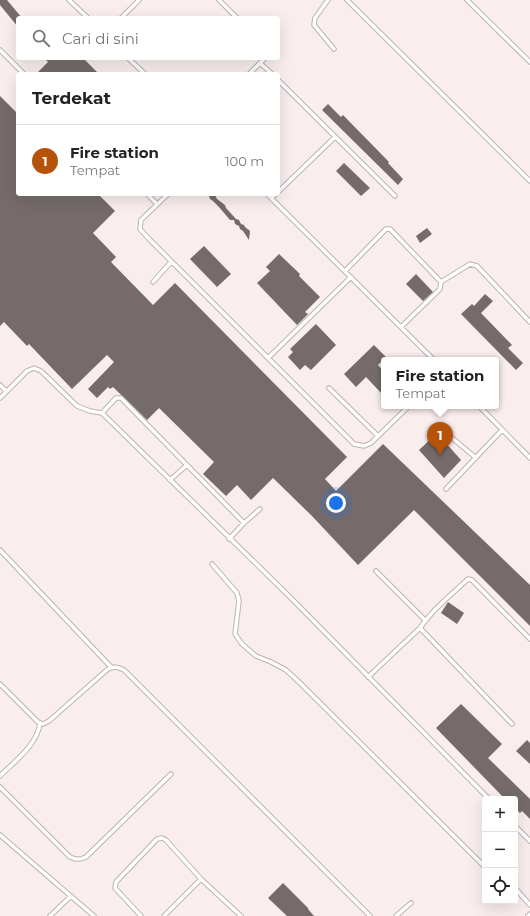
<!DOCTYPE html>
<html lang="id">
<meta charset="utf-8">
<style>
body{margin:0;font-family:Montserrat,sans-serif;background:#f6f6f6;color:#222}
.controls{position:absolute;right:12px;bottom:12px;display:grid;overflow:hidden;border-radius:4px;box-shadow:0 4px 16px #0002}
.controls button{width:36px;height:36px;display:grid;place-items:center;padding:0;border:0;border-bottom:1px solid #e0e0e0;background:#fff;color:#222;font:20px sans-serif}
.you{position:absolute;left:336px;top:503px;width:14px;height:14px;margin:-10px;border:3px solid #fff;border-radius:50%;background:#1a73e8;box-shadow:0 0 0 6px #1a73e833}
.badge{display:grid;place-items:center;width:26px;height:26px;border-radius:50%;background:#b45309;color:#fff;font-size:13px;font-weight:700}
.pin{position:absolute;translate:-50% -33px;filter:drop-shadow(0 1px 2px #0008)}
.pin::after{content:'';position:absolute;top:21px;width:14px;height:12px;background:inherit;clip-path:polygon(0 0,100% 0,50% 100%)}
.popup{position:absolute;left:381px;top:357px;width:118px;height:52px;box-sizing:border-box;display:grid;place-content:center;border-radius:4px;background:#fff;filter:drop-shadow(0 1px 3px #0005);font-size:13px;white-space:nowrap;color:#767676}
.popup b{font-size:15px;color:#222}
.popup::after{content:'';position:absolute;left:50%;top:100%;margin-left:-8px;border:8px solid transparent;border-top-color:#fff}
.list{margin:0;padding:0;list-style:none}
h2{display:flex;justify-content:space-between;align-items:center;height:52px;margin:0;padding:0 16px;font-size:17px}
h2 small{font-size:13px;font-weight:400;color:#767676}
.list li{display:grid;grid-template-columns:26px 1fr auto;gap:12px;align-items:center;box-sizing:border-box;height:72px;padding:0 16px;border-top:1px solid #e0e0e0}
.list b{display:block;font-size:15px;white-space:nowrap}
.list p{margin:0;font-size:13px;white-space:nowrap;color:#767676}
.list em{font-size:13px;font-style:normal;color:#767676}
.icon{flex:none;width:22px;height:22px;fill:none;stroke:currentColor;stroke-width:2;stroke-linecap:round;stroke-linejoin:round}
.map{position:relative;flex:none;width:530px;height:916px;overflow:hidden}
.search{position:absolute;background:#fff;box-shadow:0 4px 16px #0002;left:16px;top:16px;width:264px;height:44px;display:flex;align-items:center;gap:10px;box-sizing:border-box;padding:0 14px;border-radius:4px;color:#767676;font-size:15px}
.panel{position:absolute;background:#fff;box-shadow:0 4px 16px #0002;left:16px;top:72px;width:264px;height:124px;border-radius:4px}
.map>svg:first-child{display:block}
.building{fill:#756b6b}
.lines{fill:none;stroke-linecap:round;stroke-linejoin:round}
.service-casing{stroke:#bdb2b2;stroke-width:5.5}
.service{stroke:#fff;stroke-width:3.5}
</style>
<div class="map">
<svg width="530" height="916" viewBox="0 0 530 916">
<rect width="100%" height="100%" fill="#f9eded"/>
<path class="building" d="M0 0H7L22 18H18V27L0 5Z
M44 58H83L99 74H36L48 62Z
M0 96 18 114V194H98L115 211 93 233 116 257 111 262 153 305 175 283 347 457 325 479 336 491 383 444 530 585V626L414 510 358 565 312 516 273 478 251 500 237 485 226 496 203 474 214 462 159 408 147 420 113 387 110 389 108 387 97 398 88 389 114 362 107 355 72 389 29 344 27 346 4 322 0 326Z
M328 104 341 117 343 115 389 162 388 163 403 179 398 185 322 110Z
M344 163 370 188 361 196 336 171Z
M211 194 215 195 217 199 225 205 226 208 236 219 239 220 241 224 244 225 245 227 250 231 249 240 243 231 240 229 239 226 235 224 234 220H230L219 207 213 201 210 199 209 196Z
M427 228 432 234 420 243 416 236Z
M204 246 231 274 217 287 190 259Z
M279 254 300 274 299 276 320 297 305 312 308 314 297 325 257 283 270 271 266 267Z
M416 274 433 292 423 301 406 284Z
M485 294 493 301 481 313 512 345 508 348 523 363 516 370 461 314 472 304 474 306Z
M316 324 336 345 311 370 305 365 300 370 288 357 293 352 290 349Z
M374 345 386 357 378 365 384 372V396L366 377 356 387 344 374Z
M437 433 461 460 444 478 419 450Z
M448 602 464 613 457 624 441 613Z
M461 704 502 744 488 758 530 799V819L522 811 520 813 515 808V799H505L436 728Z
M527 740 530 743V764L516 751Z
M283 883 308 908V909L314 916H287L268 898Z"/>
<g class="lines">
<g class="service-casing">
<path id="service" d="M69 0 88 18
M219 0 237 18
M328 0 315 18 314 25 334 49
M347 0 530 181
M467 0 530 62
M121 18 139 0
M0 50 24 74
M128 58 145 74
M260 63 272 74
M249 74 265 58
M278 80 395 196
M278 192 335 137
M147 194 157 204
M168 194 141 220 140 229 149 239 354 444 364 446 371 443 409 406
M267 194 434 360
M271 198 276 194
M345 271 386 229H390L441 282 440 289 401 327
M153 282 171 262
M441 282 470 264 477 266 530 322
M268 358 351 277
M0 385 6 391
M329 388 378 436
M0 398 27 371 34 368 41 371 77 406 90 411 102 413 289 596 489 799
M479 406 530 458
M102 413 116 398H121L244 523 229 539
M438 426 476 458
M170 480 187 465
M446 489 502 430
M244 523 260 509
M0 550 111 667
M212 564 237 593 239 601 235 634 242 644 256 656 271 662 286 670 299 682 485 867
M376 571 425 620
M420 628 512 724
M368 677 420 628C433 609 451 595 468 579L472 580 530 639
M0 684 38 722 43 724 49 721 108 669C114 666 118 667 124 670L370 916
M0 776C14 762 38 744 40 723
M0 787 70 857C76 860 80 860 86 857L171 774
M515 826 530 841
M0 835 94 916
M515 888 530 905
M50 916 71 896
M141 916 115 888 116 882 157 839 162 838 166 840 201 879 241 916
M164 916 201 879
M396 916 411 903
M528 916 530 914"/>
</g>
<use href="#service" class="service"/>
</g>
</svg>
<div class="controls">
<button>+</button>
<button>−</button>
<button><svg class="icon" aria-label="locate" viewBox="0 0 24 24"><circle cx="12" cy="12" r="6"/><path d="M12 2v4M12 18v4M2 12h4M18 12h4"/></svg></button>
</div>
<div class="you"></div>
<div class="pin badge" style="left:440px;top:455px">1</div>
<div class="popup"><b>Fire station</b>Tempat</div>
<div class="search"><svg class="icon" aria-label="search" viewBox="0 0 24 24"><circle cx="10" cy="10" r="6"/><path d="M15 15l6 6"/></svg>Cari di sini</div>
<section class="panel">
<h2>Terdekat<small></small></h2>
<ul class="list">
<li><span class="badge">1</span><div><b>Fire station</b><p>Tempat</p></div><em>100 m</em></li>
</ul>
</section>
</div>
